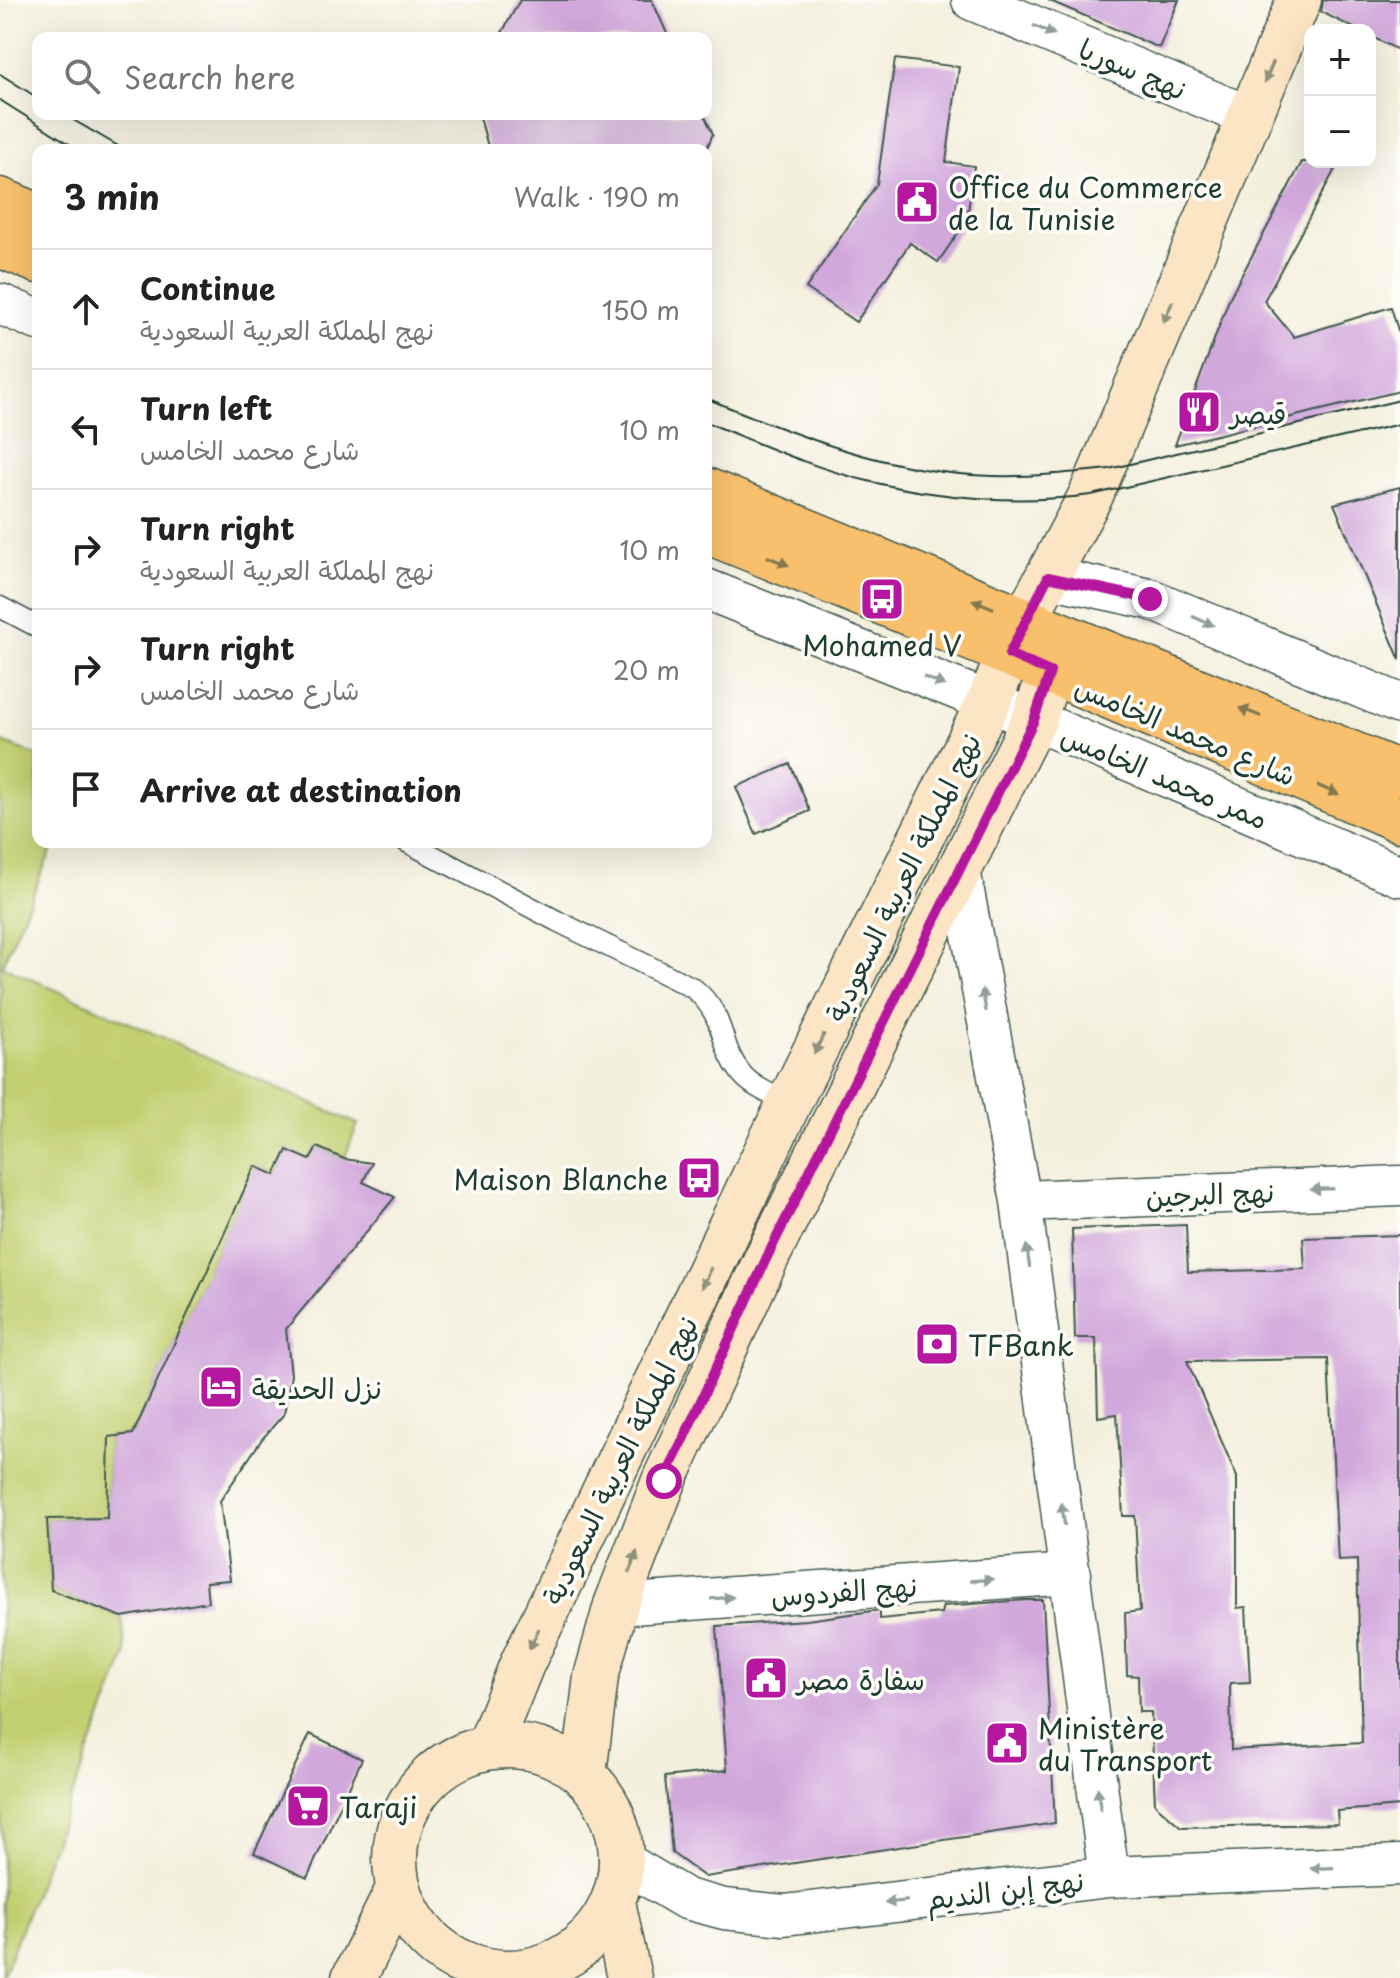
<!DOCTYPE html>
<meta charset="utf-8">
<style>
body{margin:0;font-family:"Playpen Sans","Playpen Sans Arabic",sans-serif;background:#f6f6f6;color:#222}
.controls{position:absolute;right:24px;top:24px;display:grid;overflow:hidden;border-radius:16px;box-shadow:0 8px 32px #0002}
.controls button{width:72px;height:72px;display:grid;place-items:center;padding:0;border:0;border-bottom:2px solid #e0e0e0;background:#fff;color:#222;font:40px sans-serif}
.stop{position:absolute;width:24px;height:24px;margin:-18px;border:6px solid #b5179e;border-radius:50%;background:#fff}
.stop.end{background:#b5179e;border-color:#fff;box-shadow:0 2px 8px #0008}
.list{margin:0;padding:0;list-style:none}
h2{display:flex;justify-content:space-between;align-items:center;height:104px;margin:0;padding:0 32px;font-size:34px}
h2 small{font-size:26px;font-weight:400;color:#767676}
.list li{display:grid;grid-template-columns:52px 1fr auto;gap:24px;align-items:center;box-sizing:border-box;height:120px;padding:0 32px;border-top:2px solid #e0e0e0}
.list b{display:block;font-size:30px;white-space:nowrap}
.list p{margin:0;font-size:26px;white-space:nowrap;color:#767676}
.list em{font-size:26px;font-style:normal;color:#767676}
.icon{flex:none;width:44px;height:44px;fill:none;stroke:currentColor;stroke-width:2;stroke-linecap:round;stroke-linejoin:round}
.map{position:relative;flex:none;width:1400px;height:1978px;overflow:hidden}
.search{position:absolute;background:#fff;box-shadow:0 8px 32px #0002;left:32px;top:32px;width:680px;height:88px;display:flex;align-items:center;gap:20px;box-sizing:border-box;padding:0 28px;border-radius:16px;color:#767676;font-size:30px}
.panel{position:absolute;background:#fff;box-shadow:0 8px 32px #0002;left:32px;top:144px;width:680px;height:704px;border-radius:16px}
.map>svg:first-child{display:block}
.green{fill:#c2cf70;stroke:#708652;stroke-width:2}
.building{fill:#d1a7dc;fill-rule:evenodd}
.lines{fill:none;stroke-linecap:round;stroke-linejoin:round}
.lane-casing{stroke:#3f584e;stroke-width:23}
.street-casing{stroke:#3f584e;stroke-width:43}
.secondary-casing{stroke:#3f584e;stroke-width:47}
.primary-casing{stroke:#3f584e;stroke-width:47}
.lane{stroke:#fff;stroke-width:20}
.street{stroke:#fff;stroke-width:40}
.secondary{stroke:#fce5c4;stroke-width:44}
.primary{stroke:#f8bf6c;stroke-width:44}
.tram{stroke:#1f3d34;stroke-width:2}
.oneway{fill:#8f9e9a}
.oneway2{fill:#8e917c}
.oneway3{fill:#81784d}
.route{stroke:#b5179e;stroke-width:10}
.labels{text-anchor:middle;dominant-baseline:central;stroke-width:7;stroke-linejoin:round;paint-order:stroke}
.street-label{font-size:28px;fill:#1f3d34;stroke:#fdfcf7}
.poi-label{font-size:28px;fill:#1f3d34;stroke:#fdfcf7;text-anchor:start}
</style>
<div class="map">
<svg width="1400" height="1978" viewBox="0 0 1400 1978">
<rect width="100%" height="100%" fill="#fdfcf7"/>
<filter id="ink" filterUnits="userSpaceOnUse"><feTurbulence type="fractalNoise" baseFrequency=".0125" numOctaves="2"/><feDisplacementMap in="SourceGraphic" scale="16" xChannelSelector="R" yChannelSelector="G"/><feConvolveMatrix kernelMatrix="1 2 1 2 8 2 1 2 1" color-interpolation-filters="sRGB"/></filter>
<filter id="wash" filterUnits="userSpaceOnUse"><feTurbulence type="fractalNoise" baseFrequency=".006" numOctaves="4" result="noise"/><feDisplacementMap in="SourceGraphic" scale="32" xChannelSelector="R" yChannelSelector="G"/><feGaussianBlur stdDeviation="1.8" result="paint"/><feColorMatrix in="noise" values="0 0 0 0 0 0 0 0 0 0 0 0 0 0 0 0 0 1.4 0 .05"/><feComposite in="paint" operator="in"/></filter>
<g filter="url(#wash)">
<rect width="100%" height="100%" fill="#f4f0de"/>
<path class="green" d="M0 741 38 756V842H55L2 966 358 1124 344 1159 317 1147 310 1160 287 1150 275 1175 255 1167 133 1434 109 1437 107 1518 47 1519 51 1590 122 1617 126 1655 2 1978Z"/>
<g id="blocks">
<path class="building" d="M520 0H652L669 38H499Z
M1048 0H1179L1159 48Z
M1323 0H1400V51L1370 36V30H1358L1321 12Z
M895 59 959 67 946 162 974 166 967 220 938 262 910 243 856 322 806 288 877 184Z
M479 114H704L713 134 706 150H489Z
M1302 162H1339L1264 301 1294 337 1391 307 1400 337V391L1175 445 1230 297Z
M1400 487V660L1334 504Z
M790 764 810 811 756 834 736 787Z
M317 1147 344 1159 372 1163 363 1182 395 1197 286 1329 291 1375 284 1414 262 1439 220 1501 230 1580 206 1582 208 1602 122 1617 51 1590 47 1519 107 1518 109 1437 133 1434 255 1166 275 1175 287 1150 310 1160Z
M1186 1225 1188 1272 1305 1269 1303 1238 1400 1235V1806L1337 1811 1338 1824 1181 1827 1155 1804 1151 1712H1139L1138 1676 1127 1675 1125 1613 1140 1611 1135 1516H1123L1117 1414 1098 1417 1096 1338H1075L1072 1229ZM1328 1359 1338 1561 1357 1560 1362 1743 1231 1750 1230 1683 1250 1682 1246 1607 1237 1608V1477L1187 1361Z
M1026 1600H1043L1055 1823 705 1877 672 1853 665 1777 727 1770 717 1626 807 1620 880 1610V1619L941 1613 943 1606Z
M310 1734 362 1759 307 1878 254 1853Z"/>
</g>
</g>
<g filter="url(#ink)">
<use href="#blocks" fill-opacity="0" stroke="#3f584e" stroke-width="2"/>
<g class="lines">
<g class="lane-casing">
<path id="lane" d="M0 607 38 627
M407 842 557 921 693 988C728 1017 717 1043 741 1073 753 1088 773 1095 789 1103"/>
</g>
<g class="street-casing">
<path id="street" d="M972 0 1250 117
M0 304 38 320
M1048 577 1150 599 1400 704
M706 589 1034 720 1400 876
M960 870 1021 1201 1109 1877
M1021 1201 1400 1186
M616 1605 1071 1574
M622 1861 686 1899 724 1909 784 1915 1109 1877 1400 1865"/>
</g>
<g class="secondary-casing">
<path id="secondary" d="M395 1859a113 113 0 1 1 226 0a113 113 0 1 1-226 0Z
M489 1746 522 1664 789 1103 988 703 1024 621 1091 495 1299 0
M584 1774 596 1677 616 1605 664 1481 767 1257 1034 720 1050 672 1068 638
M613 1902 629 1978
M354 1978 398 1889"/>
</g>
<g class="primary-casing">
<path id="primary" d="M0 200 38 216
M0 245 38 261
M706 490 1400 773
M706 531 1009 654 1400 820"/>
</g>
<use href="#lane" class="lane"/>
<use href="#street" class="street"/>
<use href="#secondary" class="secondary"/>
<use href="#primary" class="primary"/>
<path class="tram" d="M0 74 38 98
M0 100 79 150
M63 114 125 150
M706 398C797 436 893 474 993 476 1032 477 1070 473 1109 469L1400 400
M706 422C760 444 815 469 872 482 942 499 1020 504 1091 495L1400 424"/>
</g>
<defs><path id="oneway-solid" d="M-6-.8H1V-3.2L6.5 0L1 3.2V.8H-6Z" transform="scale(2)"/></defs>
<g class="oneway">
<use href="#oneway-solid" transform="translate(1044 30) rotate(23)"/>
<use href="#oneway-solid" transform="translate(1203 621) rotate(23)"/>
<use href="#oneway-solid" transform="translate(934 681) rotate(22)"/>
<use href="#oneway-solid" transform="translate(984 1000) rotate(-100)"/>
<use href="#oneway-solid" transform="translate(1322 1189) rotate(178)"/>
<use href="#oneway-solid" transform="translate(1028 1256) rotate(-98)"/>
<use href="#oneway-solid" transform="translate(1063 1514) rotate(-98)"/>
<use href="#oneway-solid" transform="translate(982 1580) rotate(-4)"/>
<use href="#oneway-solid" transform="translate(722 1598) rotate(-4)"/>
<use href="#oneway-solid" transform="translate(1099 1799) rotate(-97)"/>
<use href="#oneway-solid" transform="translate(1322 1868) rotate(178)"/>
<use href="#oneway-solid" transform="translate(896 1902) rotate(173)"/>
</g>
<g class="oneway2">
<use href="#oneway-solid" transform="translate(1269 72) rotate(113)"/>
<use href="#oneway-solid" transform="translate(1168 312) rotate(113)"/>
<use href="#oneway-solid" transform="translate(819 1044) rotate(116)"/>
<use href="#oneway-solid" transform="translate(706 1278) rotate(115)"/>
<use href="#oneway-solid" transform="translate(633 1562) rotate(-69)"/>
<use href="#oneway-solid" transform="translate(534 1639) rotate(115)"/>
</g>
<g class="oneway3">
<use href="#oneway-solid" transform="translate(778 561) rotate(22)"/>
<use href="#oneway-solid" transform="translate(983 604) rotate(-158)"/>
<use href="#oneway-solid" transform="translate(1250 712) rotate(-158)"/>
<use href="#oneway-solid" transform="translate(1328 790) rotate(23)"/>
</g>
</g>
<g class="lines" filter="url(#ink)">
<path class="route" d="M664 1481 767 1257 1034 720 1050 672 1009 654 1048 577 1150 599"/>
</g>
<defs>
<g id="civic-square" transform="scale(2.3)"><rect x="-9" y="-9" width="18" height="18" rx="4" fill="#b5179e" stroke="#fdfcf7"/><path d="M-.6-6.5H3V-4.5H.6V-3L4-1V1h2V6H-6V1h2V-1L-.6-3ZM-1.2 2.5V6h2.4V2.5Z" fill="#fff"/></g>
<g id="restaurant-square" transform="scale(2.3)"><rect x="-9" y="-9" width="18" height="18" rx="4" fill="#b5179e" stroke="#fdfcf7"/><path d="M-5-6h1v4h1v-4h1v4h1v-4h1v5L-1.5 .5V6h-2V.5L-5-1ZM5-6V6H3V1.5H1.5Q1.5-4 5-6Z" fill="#fff"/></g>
<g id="bus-square" transform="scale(2.3)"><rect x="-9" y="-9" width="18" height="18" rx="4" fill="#b5179e" stroke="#fdfcf7"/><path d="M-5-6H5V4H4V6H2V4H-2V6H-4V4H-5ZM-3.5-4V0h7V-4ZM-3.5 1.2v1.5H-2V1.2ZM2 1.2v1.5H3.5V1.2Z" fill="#fff"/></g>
<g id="bank-square" transform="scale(2.3)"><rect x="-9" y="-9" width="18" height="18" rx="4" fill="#b5179e" stroke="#fdfcf7"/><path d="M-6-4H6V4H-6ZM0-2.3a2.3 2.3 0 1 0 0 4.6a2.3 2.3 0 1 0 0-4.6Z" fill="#fff"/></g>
<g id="hotel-square" transform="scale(2.3)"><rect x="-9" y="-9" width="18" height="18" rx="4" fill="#b5179e" stroke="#fdfcf7"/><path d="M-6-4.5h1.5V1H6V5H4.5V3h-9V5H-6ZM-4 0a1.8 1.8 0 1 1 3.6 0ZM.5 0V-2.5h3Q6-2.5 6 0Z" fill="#fff"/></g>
<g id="supermarket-square" transform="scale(2.3)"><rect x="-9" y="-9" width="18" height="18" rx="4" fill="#b5179e" stroke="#fdfcf7"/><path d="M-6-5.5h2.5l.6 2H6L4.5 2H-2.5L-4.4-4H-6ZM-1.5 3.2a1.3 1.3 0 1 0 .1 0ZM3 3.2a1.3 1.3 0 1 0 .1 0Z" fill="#fff"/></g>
</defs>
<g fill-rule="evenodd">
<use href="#civic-square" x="917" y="202"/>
<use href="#restaurant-square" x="1199" y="412"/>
<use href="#bus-square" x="882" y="599"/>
<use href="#bus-square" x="699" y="1178"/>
<use href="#bank-square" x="937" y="1344"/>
<use href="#hotel-square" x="221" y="1387"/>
<use href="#civic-square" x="766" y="1678"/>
<use href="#civic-square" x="1007" y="1743"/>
<use href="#supermarket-square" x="308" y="1806"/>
</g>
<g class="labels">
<g class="street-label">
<text transform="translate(1133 68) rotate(23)">نهج سوريا</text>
<text transform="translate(1186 730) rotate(23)">شارع محمد الخامس</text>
<text transform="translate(1165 776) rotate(23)">ممر محمد الخامس</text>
<text transform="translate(902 877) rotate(-64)">نهج المملكة العربية السعودية</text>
<text transform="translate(1210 1193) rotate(-2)">نهج البرجين</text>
<text transform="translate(619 1460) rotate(-64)">نهج المملكة العربية السعودية</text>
<text transform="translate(844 1590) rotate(-4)">نهج الفردوس</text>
<text transform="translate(1005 1889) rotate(-7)">نهج إبن النديم</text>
</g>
<g class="poi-label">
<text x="948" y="186">Office du Commerce<tspan x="948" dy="32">de la Tunisie</tspan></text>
<text x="1230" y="412">قيصر</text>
<text x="882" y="644" text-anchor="middle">Mohamed V</text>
<text x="668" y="1178" text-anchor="end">Maison Blanche</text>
<text x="968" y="1344">TFBank</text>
<text x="252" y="1387">نزل الحديقة</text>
<text x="797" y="1678">سفارة مصر</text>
<text x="1038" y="1727">Ministère<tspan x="1038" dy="32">du Transport</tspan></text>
<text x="339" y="1806">Taraji</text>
</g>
</g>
</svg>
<div class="controls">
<button>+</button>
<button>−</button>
</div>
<div class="stop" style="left:664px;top:1481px"></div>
<div class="stop end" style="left:1150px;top:599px"></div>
<div class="search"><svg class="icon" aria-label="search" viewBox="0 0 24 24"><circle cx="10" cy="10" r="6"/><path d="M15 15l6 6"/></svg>Search here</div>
<section class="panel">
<h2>3 min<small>Walk · 190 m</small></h2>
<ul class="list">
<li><svg class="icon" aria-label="ahead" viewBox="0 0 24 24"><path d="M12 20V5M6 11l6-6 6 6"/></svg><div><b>Continue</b><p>نهج المملكة العربية السعودية</p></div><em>150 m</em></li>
<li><svg class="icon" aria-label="left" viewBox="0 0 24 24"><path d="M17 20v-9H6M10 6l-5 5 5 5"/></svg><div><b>Turn left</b><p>شارع محمد الخامس</p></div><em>10 m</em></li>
<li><svg class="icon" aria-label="right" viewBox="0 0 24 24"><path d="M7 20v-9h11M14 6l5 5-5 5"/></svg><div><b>Turn right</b><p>نهج المملكة العربية السعودية</p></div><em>10 m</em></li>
<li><svg class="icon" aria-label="right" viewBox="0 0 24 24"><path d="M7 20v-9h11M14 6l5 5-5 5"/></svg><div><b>Turn right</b><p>شارع محمد الخامس</p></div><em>20 m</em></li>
<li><svg class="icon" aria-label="arrive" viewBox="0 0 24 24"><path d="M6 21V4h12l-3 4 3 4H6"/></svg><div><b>Arrive at destination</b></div></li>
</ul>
</section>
</div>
